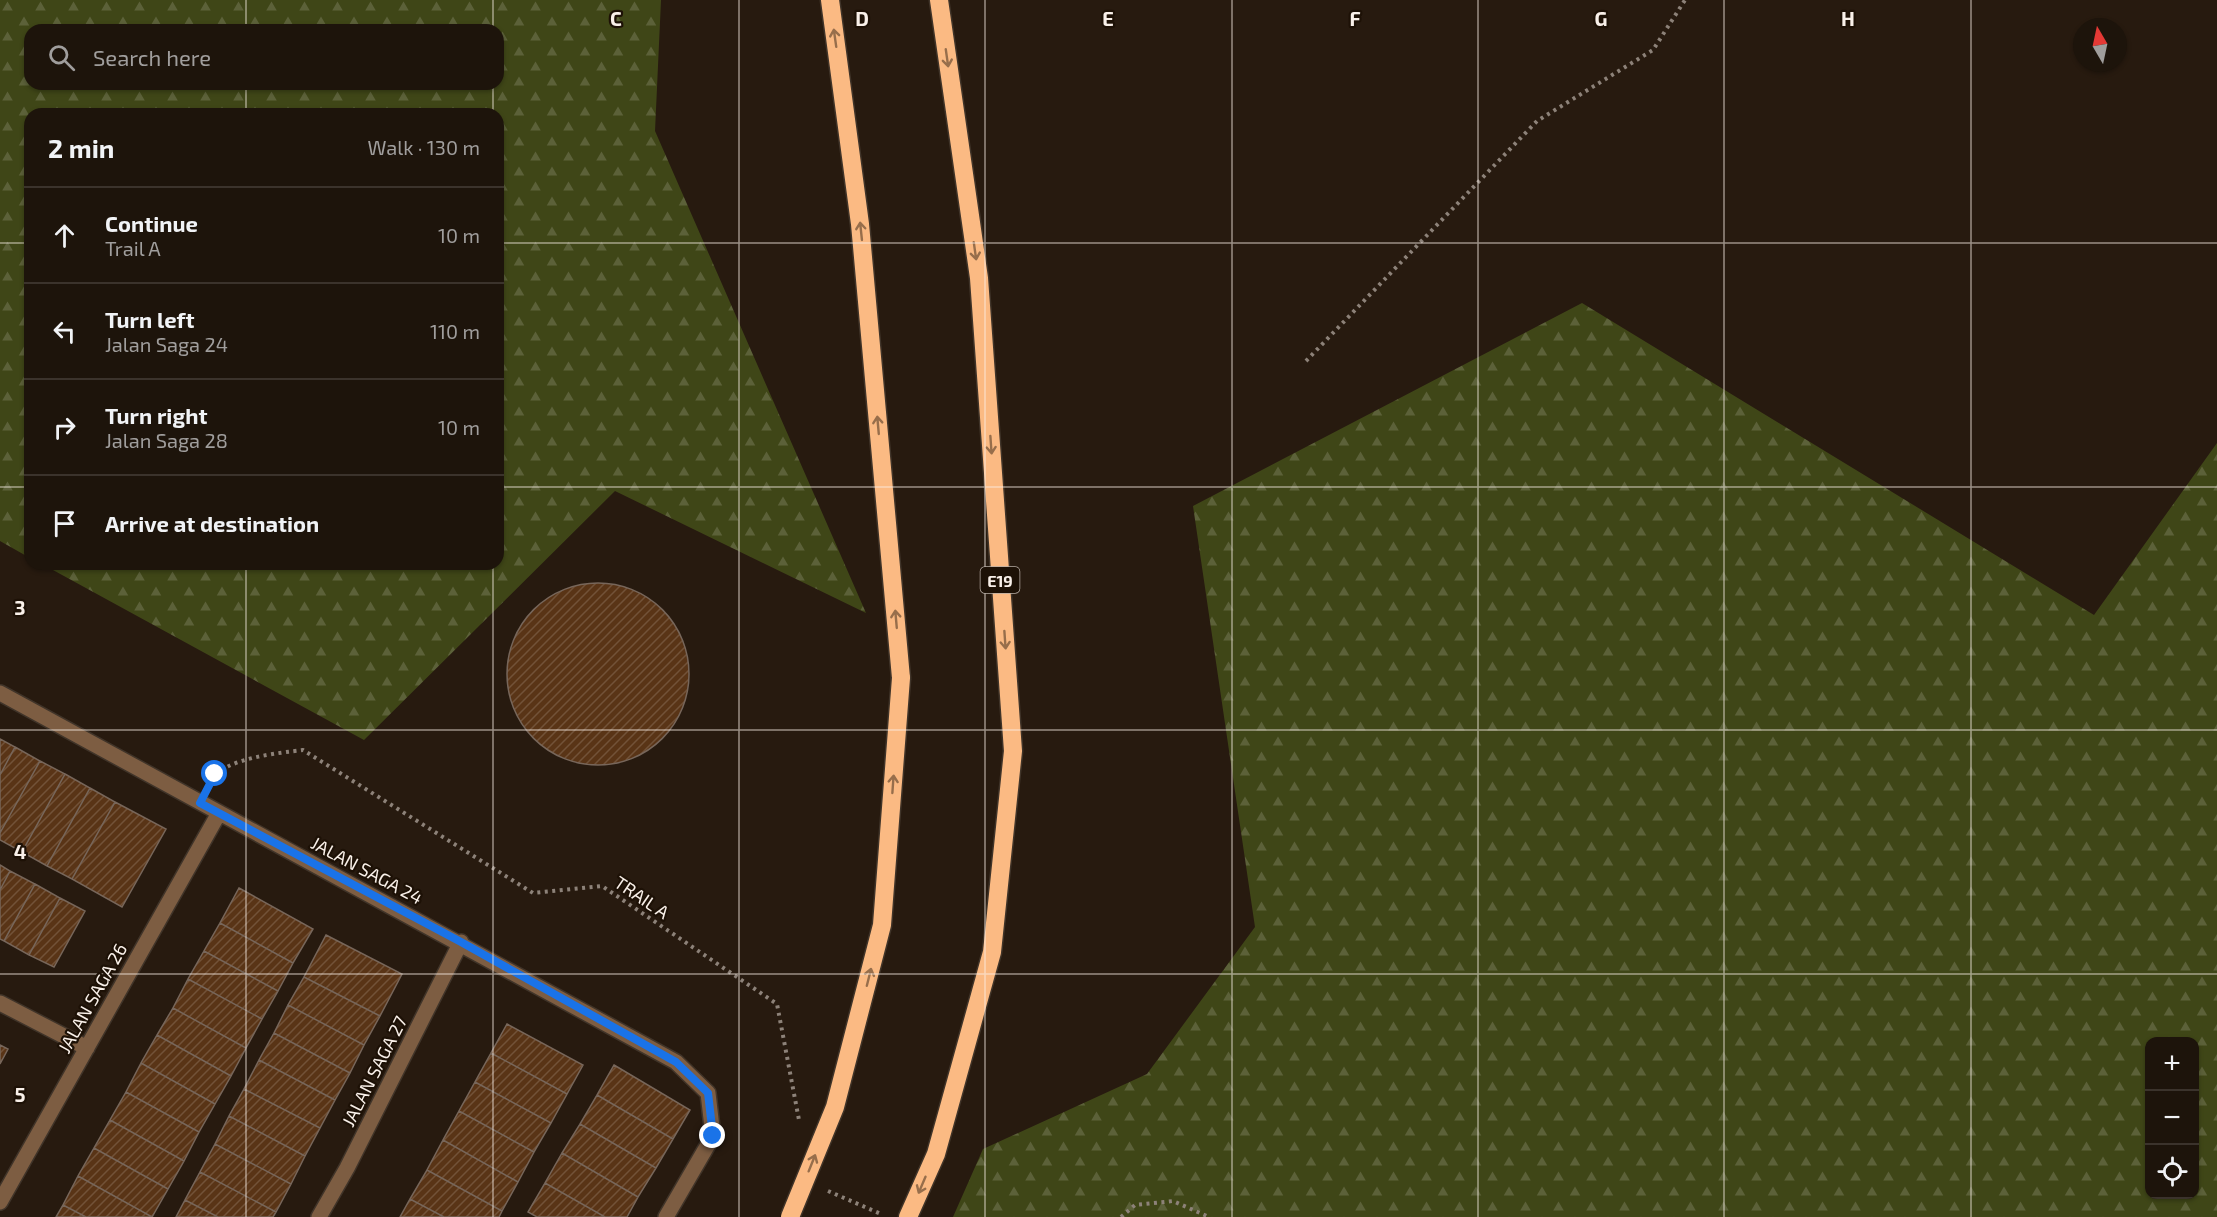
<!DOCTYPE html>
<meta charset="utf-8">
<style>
body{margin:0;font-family:"Exo 2",sans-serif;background:#2a2119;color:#f1f3f6}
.controls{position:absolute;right:18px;bottom:18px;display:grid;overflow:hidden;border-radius:12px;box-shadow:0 2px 4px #0004}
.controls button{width:54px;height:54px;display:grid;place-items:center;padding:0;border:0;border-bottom:2px solid #3b332c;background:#1d140b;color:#f1f3f6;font:30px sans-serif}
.compass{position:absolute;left:2073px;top:18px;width:54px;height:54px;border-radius:50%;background:#1d140b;box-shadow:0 2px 4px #0004;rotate:351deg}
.stop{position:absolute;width:18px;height:18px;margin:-14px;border:4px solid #1a73e8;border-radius:50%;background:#fff}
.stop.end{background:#1a73e8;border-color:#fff;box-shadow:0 2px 6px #0008}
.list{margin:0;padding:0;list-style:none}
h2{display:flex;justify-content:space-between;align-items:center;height:78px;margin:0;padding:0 24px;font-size:26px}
h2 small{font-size:20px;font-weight:400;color:#a09e9d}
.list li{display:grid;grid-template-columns:39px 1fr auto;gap:18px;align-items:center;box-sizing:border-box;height:96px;padding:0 24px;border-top:2px solid #3b332c}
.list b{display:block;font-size:22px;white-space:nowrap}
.list p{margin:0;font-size:20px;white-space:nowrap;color:#a09e9d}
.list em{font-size:20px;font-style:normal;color:#a09e9d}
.icon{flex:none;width:33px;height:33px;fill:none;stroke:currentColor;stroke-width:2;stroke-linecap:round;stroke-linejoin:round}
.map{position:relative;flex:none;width:2217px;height:1217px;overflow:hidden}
.search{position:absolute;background:#1d140b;box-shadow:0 2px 4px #0004;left:24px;top:24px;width:480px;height:66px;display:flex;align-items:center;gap:15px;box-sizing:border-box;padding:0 21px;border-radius:18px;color:#a09e9d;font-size:22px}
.panel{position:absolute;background:#1d140b;box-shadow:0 2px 4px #0004;left:24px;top:108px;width:480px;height:462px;border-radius:18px}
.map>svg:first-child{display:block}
.forest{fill:url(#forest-firs);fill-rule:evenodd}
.building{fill:url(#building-hatch);stroke:#77665a;stroke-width:1.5}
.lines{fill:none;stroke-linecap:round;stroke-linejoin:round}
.minor-casing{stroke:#403429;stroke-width:18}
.highway-casing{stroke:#403429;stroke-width:21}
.path{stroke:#8d8279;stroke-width:4;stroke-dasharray:3 4.5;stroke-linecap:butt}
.minor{stroke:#7d5d42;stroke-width:15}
.highway{stroke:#fbba83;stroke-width:18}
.highway-bridge-casing{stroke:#403429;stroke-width:21;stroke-linecap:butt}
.highway-bridge{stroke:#fbba83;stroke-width:18}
.oneway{stroke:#976e4b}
.route{stroke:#1a73e8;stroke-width:8}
.grid{fill:none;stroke:#f9f0e9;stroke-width:1.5;stroke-opacity:0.55}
.labels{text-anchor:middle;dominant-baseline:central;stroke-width:4.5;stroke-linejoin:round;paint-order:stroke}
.shield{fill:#1d1106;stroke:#b7ada5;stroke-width:1.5}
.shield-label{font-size:16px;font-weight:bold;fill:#f9f0e9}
.street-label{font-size:18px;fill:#f9f0e9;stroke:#1d1106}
.grid-label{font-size:20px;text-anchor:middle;font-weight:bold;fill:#f9f0e9;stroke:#1d1106;stroke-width:4.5;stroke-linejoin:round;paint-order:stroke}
</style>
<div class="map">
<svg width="2217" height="1217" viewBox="0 0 2217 1217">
<defs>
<pattern id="forest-firs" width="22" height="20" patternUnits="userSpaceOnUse" patternTransform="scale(1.5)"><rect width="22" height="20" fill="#3f4617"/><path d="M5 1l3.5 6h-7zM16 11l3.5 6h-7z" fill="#5c6139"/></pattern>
<pattern id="building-hatch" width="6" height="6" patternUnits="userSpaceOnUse" patternTransform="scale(1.5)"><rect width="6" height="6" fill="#593416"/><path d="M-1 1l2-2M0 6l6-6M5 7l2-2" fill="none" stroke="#725238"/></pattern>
</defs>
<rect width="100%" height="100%" fill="#271a0f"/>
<path class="forest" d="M0 0H661L655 131 866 613 615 491 364 740 42 564H498V114H30V558L0 541ZM30 30H498V84H30Z
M1582 303 2094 615 2217 443V1217H953L983 1149 1147 1074 1255 927 1193 506ZM2150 1042H2194V1194H2150Z"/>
<path class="building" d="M507 674a91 91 0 1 1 182 0a91 91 0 1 1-182 0Z
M0 739 15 747 0 775Z
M15 747 40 761 0 833V775Z
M40 761 65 774 22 852 0 840V833Z
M65 774 90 788 47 866 22 852Z
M90 788 115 802 72 879 47 866Z
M115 802 166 829 122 907 72 879Z
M0 865 10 871 0 890Z
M10 871 35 884 4 941 0 939V890Z
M35 884 60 898 29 955 4 941Z
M239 888 313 929 293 963 220 923Z
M60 898 85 911 54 967 29 955Z
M220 923 293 963 278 991 204 951Z
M326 935 402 974 380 1016 304 977Z
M204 951 278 991 262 1019 188 979Z
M304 977 380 1016 364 1045 288 1005Z
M188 979 262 1019 246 1048 173 1008Z
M288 1005 364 1045 350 1073 274 1033Z
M173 1008 246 1048 231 1076 157 1035Z
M507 1024 583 1065 567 1094 491 1053Z
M274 1033 350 1073 335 1100 259 1060Z
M157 1035 231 1076 215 1104 141 1063Z
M0 1045 8 1049 0 1064Z
M491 1053 567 1094 551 1123 475 1082Z
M259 1060 335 1100 320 1128 244 1089Z
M141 1063 215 1104 199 1132 126 1092Z
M614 1065 690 1110 673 1139 597 1095Z
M475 1082 551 1123 534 1152 459 1111Z
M244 1089 320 1128 305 1156 229 1116Z
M126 1092 199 1132 184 1161 110 1120Z
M597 1095 673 1139 656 1168 580 1124Z
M459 1111 534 1152 518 1182 443 1140Z
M229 1116 305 1156 291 1184 215 1144Z
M110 1120 184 1161 168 1189 94 1148Z
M580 1124 656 1168 638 1197 562 1153Z
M443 1140 518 1182 502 1211 427 1170Z
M215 1144 291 1184 276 1212 200 1172Z
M94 1148 168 1189 152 1217 78 1176Z
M562 1153 638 1197 627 1217H605L545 1183Z
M427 1170 502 1211 499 1217H444L410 1199Z
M200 1172 276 1212 273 1217H218L185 1200Z
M78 1176 152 1217H86L63 1205Z
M545 1183 605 1217H537L528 1212Z
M410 1199 444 1217H400Z
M185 1200 218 1217H176Z
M63 1205 86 1217H56Z"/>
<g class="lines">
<g class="minor-casing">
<path id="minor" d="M0 693 676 1062 708 1093 713 1136 666 1217
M0 1003 87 1048
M0 1202 219 813
M319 1217 347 1168 461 942"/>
</g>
<g class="highway-casing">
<path id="highway" d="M830 0 860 224 901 678
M908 1217 936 1154 992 952 1013 751 979 278 939 0"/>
</g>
<path class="path" d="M1306 361 1537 121 1653 50 1685 0
M211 781C223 758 279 753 303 750L533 893 602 886 777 1004 799 1120
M828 1191 881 1214
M1121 1217 1135 1205 1173 1201 1209 1217"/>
<use href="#minor" class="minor"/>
<use href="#highway" class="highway"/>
<g class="highway-bridge-casing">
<path id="highway-bridge" d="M790 1217 835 1107 882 925 901 678"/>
</g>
<use href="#highway-bridge" class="highway-bridge"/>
</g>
<defs><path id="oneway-shaft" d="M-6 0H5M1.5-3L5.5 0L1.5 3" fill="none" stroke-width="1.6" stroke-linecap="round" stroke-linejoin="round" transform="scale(1.5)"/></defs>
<g class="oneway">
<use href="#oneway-shaft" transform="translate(835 38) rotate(-98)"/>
<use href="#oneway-shaft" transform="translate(947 58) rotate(82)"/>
<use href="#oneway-shaft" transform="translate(861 231) rotate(-96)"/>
<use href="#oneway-shaft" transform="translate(975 251) rotate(82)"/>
<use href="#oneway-shaft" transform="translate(878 425) rotate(-95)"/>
<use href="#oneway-shaft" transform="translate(991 445) rotate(86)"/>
<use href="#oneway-shaft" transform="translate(896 619) rotate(-95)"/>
<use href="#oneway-shaft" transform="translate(1005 640) rotate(86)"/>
<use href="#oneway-shaft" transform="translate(893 784) rotate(-86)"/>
<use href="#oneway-shaft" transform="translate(869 977) rotate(-76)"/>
<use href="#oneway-shaft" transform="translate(812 1163) rotate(-68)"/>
<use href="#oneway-shaft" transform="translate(922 1185) rotate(113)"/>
</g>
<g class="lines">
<path class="route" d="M215 774 200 803 461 942 676 1062 708 1093 713 1136"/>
</g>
<path class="grid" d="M246 0V30M493 0V30M739 0V1217M985 0V1217M1232 0V1217M1478 0V1217M1724 0V1217M1971 0V1217M246 84V114M493 84V114M0 243H30M498 243H2217M0 487H30M498 487H2217M246 564V1217M493 564V1217M0 730H2217M0 974H2217"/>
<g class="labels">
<rect class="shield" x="980.5" y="567" width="39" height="26" rx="4.5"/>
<g class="shield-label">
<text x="1000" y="580">E19</text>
</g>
<g class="street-label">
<text transform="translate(367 870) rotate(28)">JALAN SAGA 24</text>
<text transform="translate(642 897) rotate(34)">TRAIL A</text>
<text transform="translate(92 998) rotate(-61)">JALAN SAGA 26</text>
<text transform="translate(374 1071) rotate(-63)">JALAN SAGA 27</text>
</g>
</g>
<g class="grid-label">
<text x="616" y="26">C</text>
<text x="862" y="26">D</text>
<text x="1108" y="26">E</text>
<text x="1355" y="26">F</text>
<text x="1601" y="26">G</text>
<text x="1848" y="26">H</text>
<text x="20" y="615">3</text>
<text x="20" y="859">4</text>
<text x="20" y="1102">5</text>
</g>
</svg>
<div class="controls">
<button>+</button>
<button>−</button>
<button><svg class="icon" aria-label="locate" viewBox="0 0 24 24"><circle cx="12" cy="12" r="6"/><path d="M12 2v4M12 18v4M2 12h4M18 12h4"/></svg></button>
</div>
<svg class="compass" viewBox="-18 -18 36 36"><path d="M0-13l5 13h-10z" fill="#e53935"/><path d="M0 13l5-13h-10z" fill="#a09e9d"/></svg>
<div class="stop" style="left:215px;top:774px"></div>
<div class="stop end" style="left:713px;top:1136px"></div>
<div class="search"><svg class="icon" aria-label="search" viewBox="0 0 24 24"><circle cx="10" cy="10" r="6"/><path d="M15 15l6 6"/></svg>Search here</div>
<section class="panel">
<h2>2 min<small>Walk · 130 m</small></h2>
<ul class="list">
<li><svg class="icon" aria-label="ahead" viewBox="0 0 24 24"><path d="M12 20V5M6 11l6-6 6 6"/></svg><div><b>Continue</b><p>Trail A</p></div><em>10 m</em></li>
<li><svg class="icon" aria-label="left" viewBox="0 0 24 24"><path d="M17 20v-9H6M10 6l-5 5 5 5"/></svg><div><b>Turn left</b><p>Jalan Saga 24</p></div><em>110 m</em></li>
<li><svg class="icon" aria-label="right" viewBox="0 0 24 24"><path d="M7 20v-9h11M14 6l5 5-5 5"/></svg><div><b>Turn right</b><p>Jalan Saga 28</p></div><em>10 m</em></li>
<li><svg class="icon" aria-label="arrive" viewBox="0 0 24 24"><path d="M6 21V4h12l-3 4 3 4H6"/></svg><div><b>Arrive at destination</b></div></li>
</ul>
</section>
</div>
